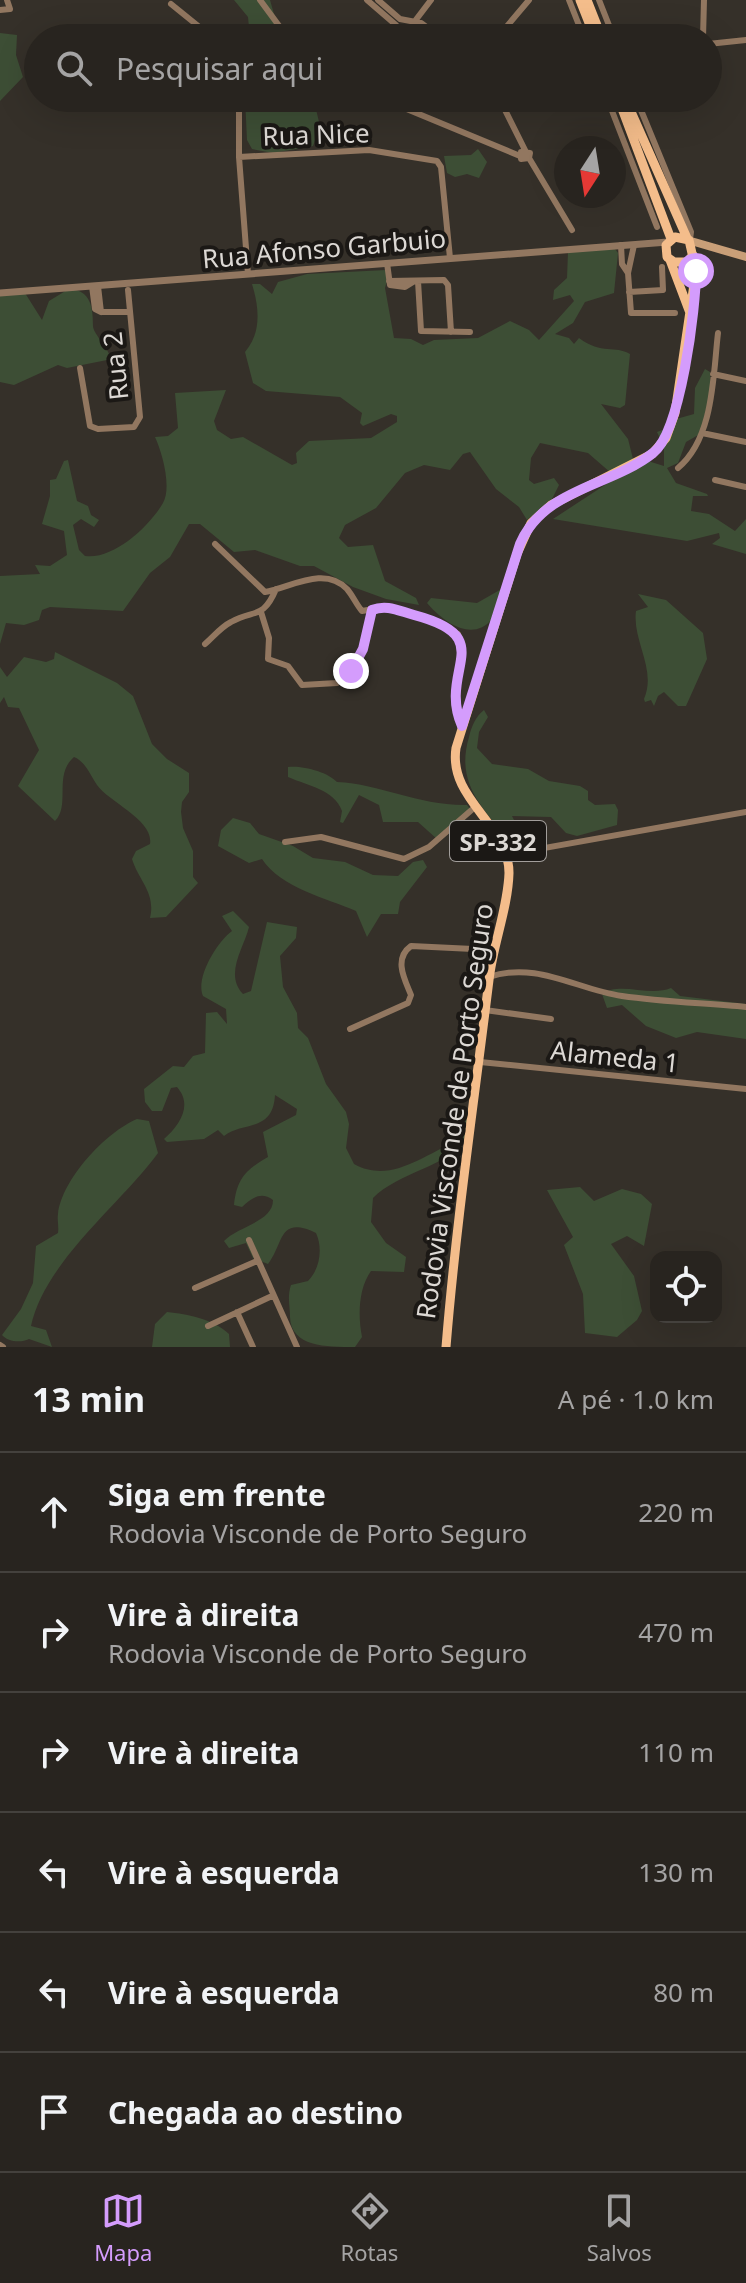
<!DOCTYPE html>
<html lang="pt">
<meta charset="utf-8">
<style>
body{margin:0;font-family:"Noto Sans",sans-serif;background:#34302c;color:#f1f3f6}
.controls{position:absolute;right:24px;bottom:24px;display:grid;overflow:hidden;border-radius:16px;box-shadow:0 8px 32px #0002}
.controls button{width:72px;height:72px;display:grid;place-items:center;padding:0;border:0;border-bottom:2px solid #44413d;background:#28241f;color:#f1f3f6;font:40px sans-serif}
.compass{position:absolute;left:554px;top:136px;width:72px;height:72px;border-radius:50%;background:#28241f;box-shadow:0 8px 32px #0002;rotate:192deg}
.stop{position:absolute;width:24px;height:24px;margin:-18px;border:6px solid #d49cfc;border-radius:50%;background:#fff}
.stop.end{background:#d49cfc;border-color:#fff;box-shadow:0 2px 8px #0008}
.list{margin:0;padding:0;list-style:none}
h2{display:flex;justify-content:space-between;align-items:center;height:104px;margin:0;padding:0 32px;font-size:34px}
h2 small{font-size:26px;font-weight:400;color:#a5a4a4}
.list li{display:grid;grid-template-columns:52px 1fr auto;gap:24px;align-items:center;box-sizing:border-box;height:120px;padding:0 32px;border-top:2px solid #44413d}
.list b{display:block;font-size:30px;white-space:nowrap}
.list p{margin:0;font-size:26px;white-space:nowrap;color:#a5a4a4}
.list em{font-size:26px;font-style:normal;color:#a5a4a4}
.icon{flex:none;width:44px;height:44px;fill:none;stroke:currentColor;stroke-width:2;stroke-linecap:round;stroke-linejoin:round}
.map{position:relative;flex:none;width:746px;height:1347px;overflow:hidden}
.search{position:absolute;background:#28241f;box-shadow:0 8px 32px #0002;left:24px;right:24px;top:24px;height:88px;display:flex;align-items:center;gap:20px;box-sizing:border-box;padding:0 28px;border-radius:44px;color:#a5a4a4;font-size:30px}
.sheet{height:824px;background:#28241f}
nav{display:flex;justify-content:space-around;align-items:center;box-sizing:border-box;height:112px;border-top:2px solid #44413d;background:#28241f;font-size:22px;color:#a5a4a4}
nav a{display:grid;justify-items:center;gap:4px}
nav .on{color:#d49cfc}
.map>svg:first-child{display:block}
.green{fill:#3d4e35}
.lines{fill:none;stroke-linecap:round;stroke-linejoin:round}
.minor{stroke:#927760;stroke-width:6}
.tertiary{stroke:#927760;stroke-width:7}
.secondary{stroke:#c99f78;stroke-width:8}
.primary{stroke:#f4bd8b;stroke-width:9}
.route{stroke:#d49cfc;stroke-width:10}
.labels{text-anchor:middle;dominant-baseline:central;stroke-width:8;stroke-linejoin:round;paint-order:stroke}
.shield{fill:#1b1815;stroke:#a29e9b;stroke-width:2}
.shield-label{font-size:24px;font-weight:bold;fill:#dcd8d4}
.street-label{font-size:26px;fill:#dcd8d4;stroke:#1b1815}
</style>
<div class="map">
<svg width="746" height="1347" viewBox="0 0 746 1347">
<rect width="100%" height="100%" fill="#353029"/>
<path class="green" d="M234 0H270L274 14 289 38H250L248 17Z
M0 33 17 35 16 55 23 77 0 101Z
M245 98H317L314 101 320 126 313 146 273 153 252 149 247 140Z
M478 149 487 162 479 178 467 174 455 177 447 173 444 156 471 155Z
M615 249 618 253 614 293 585 302 573 323 555 334 569 338 574 344 579 338C602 355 615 345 630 354L625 405 620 408 601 404 628 439 633 459 611 473 588 453 540 443 531 458 529 480 534 484 554 478 559 485 551 501 527 520 519 507 496 489 470 452 463 454 450 470 424 465 405 473 376 508 345 525 339 538 348 547 373 545 385 581 416 598 419 605 386 599 353 587 314 566H300L255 550 234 552 200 524H189L170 557 150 573 123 611 50 607 42 610 39 620 24 625 6 623 0 644V576L40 574 35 565 50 566 67 555 64 531 42 524 50 496V480L56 479 64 461 68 460 77 501 88 506 91 515 99 520 94 527 81 519 73 525 79 550 85 556C113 560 149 527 163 503 172 487 162 452 155 437L168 436 178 428 175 393 226 390 214 421 217 430 231 439 243 437 292 465 297 463 296 453 309 441 371 438 397 422V416L391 414 363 426 360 423 362 413 340 397 266 391 253 383 245 352C262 332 259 307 252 284H260L272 294 278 282 307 274 386 270 389 273 385 288 394 338 411 339 423 345 434 340 478 338 510 321 529 330 539 340 574 301 570 295 553 300 554 290 567 278 568 252Z
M67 290C91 288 93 308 93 326 93 333 106 345 109 354L107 360 67 368 58 365 14 385 0 382V294L25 293 42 320 49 301Z
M705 369 710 372 711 389 700 434 686 442 678 463 667 468 676 483 707 494 708 496H693L691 511 709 514 735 531 746 519V554L712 544 720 538 719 533 687 541 553 519 614 479 648 461 664 466V447L657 432 665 429 669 421 694 414 695 388Z
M505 587C495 641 460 641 427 603L431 598 477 603Z
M638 594 666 600 703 633 707 659 686 706H678L664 692 658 696 654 706 651 700 645 702 644 699C657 669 632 641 636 611L648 607Z
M55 652 117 683 133 696 152 744 167 759 189 773V792L182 802 181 812 183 828 193 851V877L198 883 166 917 150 918C156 893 139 881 132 859L136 851 150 844C154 820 110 803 97 785 90 775 86 762 74 757 53 775 71 805 55 821L18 786 39 750 19 708 8 707 4 697 0 703V667L7 677 24 657 46 662 54 659Z
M484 710 488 717 479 732 477 748 492 764 528 769 549 781 580 786 588 791V800L595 805 615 804 618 810 617 825 577 836 566 833 551 817 512 816 519 830 511 843C483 808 455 784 469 737 471 727 476 716 484 710Z
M288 767C302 765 328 772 337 782 381 784 419 806 467 805L470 809 437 839 418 822H383L379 805 359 795 343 823 340 822 342 811C334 789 308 786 288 777Z
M233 818 250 823 259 834 293 846 313 858 345 862 373 875 398 876 413 862 423 860 427 867 400 902 398 914H381L367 937 356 911C326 898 281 888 262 859L249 863 218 846 221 830Z
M233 911 249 927C244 948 224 974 243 994L251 991 267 922 297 927 296 938 280 956 283 987 297 1013 298 1028 308 1038 326 1084 346 1112 349 1124 346 1148 354 1164C390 1184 422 1156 455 1142L454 1116 464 1108 468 1110C467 1120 468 1132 463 1141 453 1164 397 1173 373 1198L371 1222 386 1243 406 1257 404 1272 371 1271C358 1289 358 1317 362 1337L355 1347C326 1347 291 1347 290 1317 290 1305 287 1297 291 1285L308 1281C320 1269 323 1248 316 1233 278 1215 284 1244 268 1264L253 1258 246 1243 229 1248 224 1241C238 1226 273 1222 273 1200 261 1191 252 1198 242 1207L234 1205C237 1178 246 1170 268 1157L263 1132 296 1115 297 1109 275 1095C273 1133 242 1121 224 1136L218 1130 204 1139 167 1142 164 1139C180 1125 193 1105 177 1087L171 1088 162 1111H152L145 1102 144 1089 173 1066 184 1067 193 1056 205 1053 206 1013 217 1012 227 1024 226 1009 203 996C195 978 217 942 232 931L222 916Z
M671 988 680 996 746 1004V1039L697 1032 676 1038 646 1026 622 1005 607 1008 602 994C620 981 649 997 671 988Z
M137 1119 149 1121 158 1153C122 1203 45 1261 31 1326L46 1330 52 1347 29 1339C21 1343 8 1342 2 1335L21 1309 33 1283 36 1246 58 1233C59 1226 57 1220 58 1214 62 1179 106 1132 137 1119Z
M580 1187 594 1201 622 1189 641 1194 652 1204 644 1246 627 1236 611 1244 634 1276 642 1311 637 1320 617 1337 585 1333 583 1294 564 1245 573 1237 547 1190Z
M167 1312C188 1314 213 1319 229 1334L230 1347H152L155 1324Z"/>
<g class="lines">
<path class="minor" d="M260 0 288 38
M367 0 396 25 403 38
M378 0 400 19 421 23 441 38
M569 0 584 38
M599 0 614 38
M171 4 213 38
M0 10 10 9 7 0
M415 21 431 0
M497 38 529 0
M703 38 704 0
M708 44 746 40
M239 98V157L248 274
M380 98 520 156
M499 98 525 150
M607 98 657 227
M636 98 691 232 690 239
M239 157 369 150 437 161 441 167 450 258
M529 158 521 159V152L530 153 529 158 572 230
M621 245 622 264 628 273 634 245
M387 263 390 285 405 287 413 282
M628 273 631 313H675
M389 281 444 280 448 285 451 332
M418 281 421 331 470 332
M92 286 95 309 101 312
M98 286 101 312
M629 292 663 290 662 267
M101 312H130
M80 368 90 426 98 429 134 427 140 417 128 290
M713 374 746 381
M702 433 746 442
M678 468C714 438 713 375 718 333
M715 480 746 487
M215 544 265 592C290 588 324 565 347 589 353 596 356 604 362 611L385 607 420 616 458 634 463 649 454 700 462 726
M261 612 269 638 268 659 288 666 302 685 337 683 361 655 372 610
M205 644C213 637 221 627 231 622 254 609 263 620 276 589
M285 842 321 837 404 859 429 847 475 807
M505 855 746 812
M489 977C536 961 576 989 622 996 663 1002 705 1003 746 1007
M485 1010 551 1019
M350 1029 408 1003 411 995C405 980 393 959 411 946L473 949 491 965
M480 1062 746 1089
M249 1240 297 1347
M195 1288 257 1261
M237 1312 253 1347
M208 1326 272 1296
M0 1345 3 1347"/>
<path class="tertiary" d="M0 293 668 242"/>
<path class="secondary" d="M691 241 746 257"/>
<path class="primary" d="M580 0 595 38
M587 0 602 38
M618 98 671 239
M625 98 687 238
M670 260 690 313
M446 1347C456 1224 474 1102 489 980 493 944 508 908 509 873 509 824 448 800 456 748L517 554 531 523 551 505 652 454 666 438 675 413 696 271 689 240 675 237 666 245 667 257 674 262H687L693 255"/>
</g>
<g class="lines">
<path class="route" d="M351 671 363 649 372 610C387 604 399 611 414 615 501 638 437 669 462 726L520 544C544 488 610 487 653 453 681 432 696 307 696 271"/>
</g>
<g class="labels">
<rect class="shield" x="450" y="821" width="96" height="40" rx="6"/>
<g class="shield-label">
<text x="498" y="841">SP-332</text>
</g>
<g class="street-label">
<text transform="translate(316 134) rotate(-2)">Rua Nice</text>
<text transform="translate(324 248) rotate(-5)">Rua Afonso Garbuio</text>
<text transform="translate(115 366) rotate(-96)">Rua 2</text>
<text transform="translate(615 1056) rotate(6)">Alameda 1</text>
<text transform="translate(454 1111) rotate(-82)">Rodovia Visconde de Porto Seguro</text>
</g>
</g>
</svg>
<div class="controls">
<button><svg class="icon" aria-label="locate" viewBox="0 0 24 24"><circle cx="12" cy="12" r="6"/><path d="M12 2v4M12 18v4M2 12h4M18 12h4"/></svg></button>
</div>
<svg class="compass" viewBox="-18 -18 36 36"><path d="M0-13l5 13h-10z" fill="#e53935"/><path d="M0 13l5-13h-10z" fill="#a5a4a4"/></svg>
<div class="stop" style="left:696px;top:271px"></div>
<div class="stop end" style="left:351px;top:671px"></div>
<div class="search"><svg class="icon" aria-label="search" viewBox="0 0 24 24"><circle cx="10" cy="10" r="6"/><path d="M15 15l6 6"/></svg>Pesquisar aqui</div>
</div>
<section class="sheet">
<h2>13 min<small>A pé · 1.0 km</small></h2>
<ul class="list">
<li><svg class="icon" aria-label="ahead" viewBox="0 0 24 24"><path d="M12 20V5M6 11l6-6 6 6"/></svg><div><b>Siga em frente</b><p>Rodovia Visconde de Porto Seguro</p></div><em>220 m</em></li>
<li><svg class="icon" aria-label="right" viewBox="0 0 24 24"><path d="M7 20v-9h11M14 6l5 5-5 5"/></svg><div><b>Vire à direita</b><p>Rodovia Visconde de Porto Seguro</p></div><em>470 m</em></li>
<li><svg class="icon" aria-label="right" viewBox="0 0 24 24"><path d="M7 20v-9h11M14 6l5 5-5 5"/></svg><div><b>Vire à direita</b></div><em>110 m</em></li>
<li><svg class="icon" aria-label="left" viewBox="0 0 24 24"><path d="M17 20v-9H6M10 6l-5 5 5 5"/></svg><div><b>Vire à esquerda</b></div><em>130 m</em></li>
<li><svg class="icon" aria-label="left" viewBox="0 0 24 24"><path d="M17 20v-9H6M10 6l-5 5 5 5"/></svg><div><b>Vire à esquerda</b></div><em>80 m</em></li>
<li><svg class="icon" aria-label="arrive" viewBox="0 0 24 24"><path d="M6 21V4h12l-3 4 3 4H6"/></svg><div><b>Chegada ao destino</b></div></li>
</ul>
</section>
<nav>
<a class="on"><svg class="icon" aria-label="map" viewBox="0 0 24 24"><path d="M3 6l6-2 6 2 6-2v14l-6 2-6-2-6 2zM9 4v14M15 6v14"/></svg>Mapa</a>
<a><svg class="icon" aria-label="directions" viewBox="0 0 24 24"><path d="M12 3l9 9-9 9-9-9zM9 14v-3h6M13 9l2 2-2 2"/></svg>Rotas</a>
<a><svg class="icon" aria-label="saved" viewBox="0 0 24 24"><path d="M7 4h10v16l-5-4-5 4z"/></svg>Salvos</a>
</nav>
